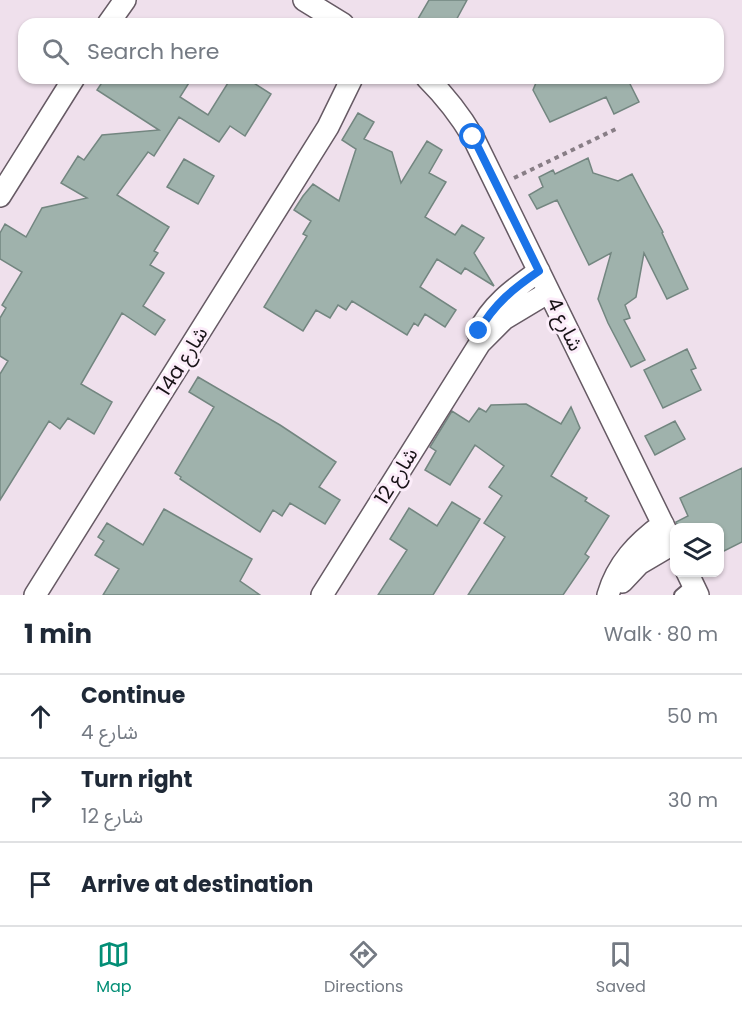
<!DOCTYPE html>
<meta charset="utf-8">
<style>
body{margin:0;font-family:Poppins,"Noto Sans Arabic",sans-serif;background:#f2f2f3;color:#1f2937}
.controls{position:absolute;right:18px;bottom:18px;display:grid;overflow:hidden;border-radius:12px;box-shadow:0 2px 4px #0004}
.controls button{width:54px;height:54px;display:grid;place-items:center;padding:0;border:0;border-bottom:2px solid #e0e1e3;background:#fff;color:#1f2937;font:30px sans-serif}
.stop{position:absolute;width:18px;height:18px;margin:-14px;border:4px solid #1a73e8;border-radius:50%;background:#fff}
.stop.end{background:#1a73e8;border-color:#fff;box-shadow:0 2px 6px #0008}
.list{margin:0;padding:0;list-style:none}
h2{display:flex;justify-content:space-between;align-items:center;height:78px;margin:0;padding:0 24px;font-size:26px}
h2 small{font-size:20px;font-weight:400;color:#747a83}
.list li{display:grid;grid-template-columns:39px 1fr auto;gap:18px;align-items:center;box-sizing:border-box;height:84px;padding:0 24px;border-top:2px solid #e0e1e3}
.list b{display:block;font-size:22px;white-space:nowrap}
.list p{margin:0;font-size:20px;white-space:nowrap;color:#747a83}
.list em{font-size:20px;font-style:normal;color:#747a83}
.icon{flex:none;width:33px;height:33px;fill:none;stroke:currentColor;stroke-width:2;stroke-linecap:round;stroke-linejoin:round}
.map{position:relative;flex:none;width:742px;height:595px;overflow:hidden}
.search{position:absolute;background:#fff;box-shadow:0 2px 4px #0004;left:18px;right:18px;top:18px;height:66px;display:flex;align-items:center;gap:15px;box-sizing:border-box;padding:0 21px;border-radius:18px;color:#747a83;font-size:22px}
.sheet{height:330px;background:#fff}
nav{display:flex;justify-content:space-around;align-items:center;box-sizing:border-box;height:84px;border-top:2px solid #e0e1e3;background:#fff;font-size:16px;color:#747a83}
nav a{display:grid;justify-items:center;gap:3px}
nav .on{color:#038e76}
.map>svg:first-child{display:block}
.building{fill:#9fb2ac;stroke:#738680;stroke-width:1.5}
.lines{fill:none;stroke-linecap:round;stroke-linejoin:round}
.service-casing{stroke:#665a64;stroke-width:14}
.minor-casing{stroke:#665a64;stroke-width:24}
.path{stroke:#887e86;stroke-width:4;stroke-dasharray:4.5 4.5;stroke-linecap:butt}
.service{stroke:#fff;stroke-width:10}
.minor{stroke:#fff;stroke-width:21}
.route{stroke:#1a73e8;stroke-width:8}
.labels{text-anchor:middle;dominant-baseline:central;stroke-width:6;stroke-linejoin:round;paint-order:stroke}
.street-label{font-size:20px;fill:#181317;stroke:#fcedfa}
</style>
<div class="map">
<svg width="742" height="595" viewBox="0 0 742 595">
<rect width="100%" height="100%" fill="#efe0ec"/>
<path class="building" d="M429 0H467L454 24H415Z
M105 78H192L180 97 208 115 231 78H246L271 94 245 136 230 126 219 142 179 117 154 156 148 152 117 195 169 227 154 251 158 253 150 265 164 273 143 306 165 320 155 335 122 313 81 384 112 402 94 434 68 418 60 429 49 421 0 500V374L8 361 0 356V318L6 308 2 305 22 272 0 259V233L5 224 26 237 42 208 87 198 61 183 78 156 84 160 102 135 159 130 97 90Z
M538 78H627L639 102 614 114 606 97 550 122 533 90Z
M358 113 374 122 364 139 392 152 401 183 427 141 442 150 429 173 446 182 425 217 455 235 462 225 484 238 474 253 494 286 465 268 461 274 437 259 420 287 456 310 445 327 425 314 418 326 414 323 407 335 352 301 346 310 338 305 330 318 316 310 303 331 264 307 307 236 303 234 311 221 294 210 303 196 313 184 339 201 356 149 342 140Z
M588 158 593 173 618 181 632 174 663 232 662 233 688 289 667 299 644 253 636 297 625 305 630 318 624 320 645 360 631 367 608 323 598 299 611 253 589 265 557 200 537 209 529 195 543 187 539 177 553 170 555 174Z
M184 159 214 176 198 204 167 187Z
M687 349 696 368 691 370 701 390 663 408 644 370Z
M198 377 280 425 336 462 319 487 340 500 325 524 290 503 282 516 273 510 260 532 180 479 181 477 175 473 214 407 189 392Z
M526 404 561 424 571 407 580 428 551 476 587 498 585 501 609 516 585 554 589 557 563 595H468L505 537 484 523 502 496 489 487 504 466 475 445 450 485 425 470 436 451 430 447 452 411 469 422 479 408 486 412 491 405Z
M675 421 685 439 655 455 645 436Z
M742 468V542L720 553V528H679L676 522 688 516 680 498Z
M452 502 480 519 433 595H378L407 550 390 539 409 508 437 526Z
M164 509 252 559 240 581 260 595H103L119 569 95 555 104 541 98 537 107 523 143 545Z"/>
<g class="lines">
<g class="service-casing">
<path id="service" d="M680 595 693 584"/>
</g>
<g class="minor-casing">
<path id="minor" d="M304 0 343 24
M108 24 125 0
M427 78C445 96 460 115 473 137L674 547
M0 196 74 78
M478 333C491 305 514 289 539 271
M687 572 698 595
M622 582 639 564 673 544
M35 595 328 127 352 78
M322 595 480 343 504 319 549 292
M608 595C617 564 637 543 663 524"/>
</g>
<path class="path" d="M514 178 618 128"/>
<use href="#service" class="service"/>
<use href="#minor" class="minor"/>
</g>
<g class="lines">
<path class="route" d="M473 137 539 271C514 288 494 304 479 331"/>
</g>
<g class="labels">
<g class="street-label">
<text transform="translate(565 324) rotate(64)">شارع 4</text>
<text transform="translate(182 361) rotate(-58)">14a شارع</text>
<text transform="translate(396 476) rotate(-58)">شارع 12</text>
</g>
</g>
</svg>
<div class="controls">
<button><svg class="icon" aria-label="layers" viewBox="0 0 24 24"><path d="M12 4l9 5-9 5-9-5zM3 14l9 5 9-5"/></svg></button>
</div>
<div class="stop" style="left:473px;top:137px"></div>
<div class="stop end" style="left:479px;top:331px"></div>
<div class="search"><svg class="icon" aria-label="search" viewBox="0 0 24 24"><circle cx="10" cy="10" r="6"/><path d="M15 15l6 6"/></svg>Search here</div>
</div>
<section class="sheet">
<h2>1 min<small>Walk · 80 m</small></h2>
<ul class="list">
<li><svg class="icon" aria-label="ahead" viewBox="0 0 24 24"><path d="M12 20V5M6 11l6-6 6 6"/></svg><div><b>Continue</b><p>شارع 4</p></div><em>50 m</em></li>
<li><svg class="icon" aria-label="right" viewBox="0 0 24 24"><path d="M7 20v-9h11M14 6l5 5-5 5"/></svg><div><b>Turn right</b><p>شارع 12</p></div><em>30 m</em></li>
<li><svg class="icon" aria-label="arrive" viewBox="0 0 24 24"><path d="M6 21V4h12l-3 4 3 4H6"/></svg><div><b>Arrive at destination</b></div></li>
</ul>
</section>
<nav>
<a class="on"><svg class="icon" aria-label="map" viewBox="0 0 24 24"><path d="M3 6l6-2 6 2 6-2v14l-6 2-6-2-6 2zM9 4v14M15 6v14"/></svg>Map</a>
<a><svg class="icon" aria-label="directions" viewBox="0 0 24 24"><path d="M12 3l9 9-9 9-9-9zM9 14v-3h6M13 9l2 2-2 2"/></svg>Directions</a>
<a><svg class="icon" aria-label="saved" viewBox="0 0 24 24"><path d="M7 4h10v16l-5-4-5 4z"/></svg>Saved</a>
</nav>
